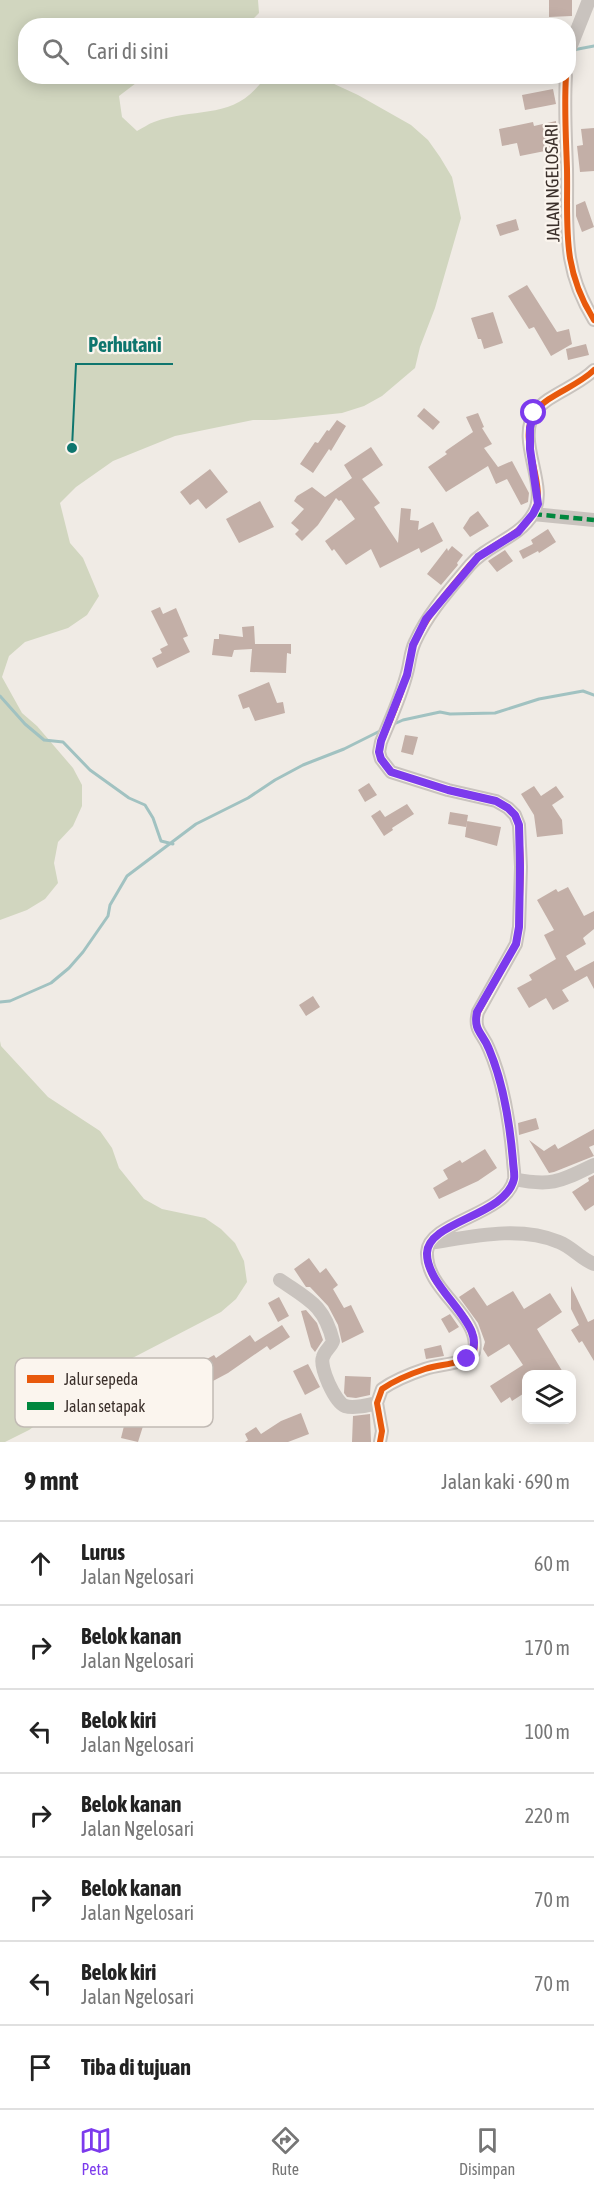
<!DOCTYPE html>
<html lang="id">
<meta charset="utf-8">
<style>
body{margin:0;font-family:"Asap Condensed",sans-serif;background:#f6f6f6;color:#222}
.controls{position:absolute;right:18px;bottom:18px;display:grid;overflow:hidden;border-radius:12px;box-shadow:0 3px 15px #0003}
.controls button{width:54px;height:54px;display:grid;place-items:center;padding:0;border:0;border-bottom:2px solid #e0e0e0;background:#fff;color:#222;font:30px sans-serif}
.stop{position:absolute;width:18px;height:18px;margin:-14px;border:4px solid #7c3aed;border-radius:50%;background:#fff}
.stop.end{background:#7c3aed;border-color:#fff;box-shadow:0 2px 6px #0008}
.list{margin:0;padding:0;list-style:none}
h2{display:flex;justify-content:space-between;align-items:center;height:78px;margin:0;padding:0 24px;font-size:26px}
h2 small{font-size:20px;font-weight:400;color:#767676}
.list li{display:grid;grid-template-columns:39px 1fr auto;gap:18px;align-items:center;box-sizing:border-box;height:84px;padding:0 24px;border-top:2px solid #e0e0e0}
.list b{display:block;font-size:22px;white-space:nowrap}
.list p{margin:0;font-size:20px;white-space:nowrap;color:#767676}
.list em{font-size:20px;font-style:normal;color:#767676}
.icon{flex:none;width:33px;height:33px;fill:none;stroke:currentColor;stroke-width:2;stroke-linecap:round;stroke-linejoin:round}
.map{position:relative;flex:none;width:594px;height:1442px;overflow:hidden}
.search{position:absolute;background:#fff;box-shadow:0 3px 15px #0003;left:18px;right:18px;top:18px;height:66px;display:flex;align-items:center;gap:15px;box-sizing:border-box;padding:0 21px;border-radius:24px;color:#767676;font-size:22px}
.sheet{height:666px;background:#fff}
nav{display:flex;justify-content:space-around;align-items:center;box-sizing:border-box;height:84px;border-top:2px solid #e0e0e0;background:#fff;font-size:16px;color:#767676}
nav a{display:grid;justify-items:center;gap:3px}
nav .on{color:#7c3aed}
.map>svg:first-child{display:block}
.green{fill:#d1d6bf}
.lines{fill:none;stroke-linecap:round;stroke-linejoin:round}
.stream{stroke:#a1c2c1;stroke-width:3}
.building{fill:#c3afa7}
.minor{stroke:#c9c3be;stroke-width:14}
.quiet{stroke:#00873e;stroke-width:4.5;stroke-dasharray:9 4.5;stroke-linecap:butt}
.cycleway-casing{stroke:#fbf5ee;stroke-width:10}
.cycleway{stroke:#e8590c;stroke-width:6}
.route{stroke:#7c3aed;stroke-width:8}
.labels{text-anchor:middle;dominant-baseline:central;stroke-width:4.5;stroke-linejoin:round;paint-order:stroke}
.street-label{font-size:18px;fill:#3b302b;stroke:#fbf5ee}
.key{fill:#fbf5ee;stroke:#c1bab4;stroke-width:1.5}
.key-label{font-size:16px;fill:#3b302b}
.leader{fill:none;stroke:#0f766e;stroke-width:2}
.callout-dot{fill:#0f766e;stroke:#fbf5ee;stroke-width:2}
.callout-label{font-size:20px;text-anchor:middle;font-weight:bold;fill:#0f766e;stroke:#fbf5ee;stroke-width:4.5;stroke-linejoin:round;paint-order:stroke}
</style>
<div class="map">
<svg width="594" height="1442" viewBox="0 0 594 1442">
<rect width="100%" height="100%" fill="#f0ebe5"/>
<path class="green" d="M0 0H258L259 13 247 25 26 26V76L144 77 119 96 122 117 137 131C143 128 148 124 154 122 197 106 235 122 265 77H319L358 95 411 125 428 140 440 157 452 177 461 218 435 308 420 347 415 368 382 396 364 406 342 413 275 420H253L175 436 113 461 76 487 60 503 70 543 83 558 99 596 87 615 68 628 25 642 9 656 2 677 22 713 37 726 73 768 82 785V806L73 826 58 842 54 863 58 883 45 899 27 910 0 920Z
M0 1041 1 1046 48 1097 100 1131 112 1148 119 1168 144 1199 162 1209 205 1218 221 1229 235 1243 244 1261 247 1282 236 1299 221 1312 94 1378 63 1405 29 1430 5 1442H0Z"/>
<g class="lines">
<path class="stream" d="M253 26 286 20 319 26
M573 50 594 46
M475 76 484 79 504 76
M0 696 25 724 44 740 63 742 90 770 129 798 145 805 153 818 161 841 173 844
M394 724 403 720 440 712 450 714 495 713 539 699 583 691 594 695
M0 1002 10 1001 51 983 69 968 83 952 108 916 110 905 127 876 196 824 248 798 275 780 303 765 344 749 380 731"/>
</g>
<path class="building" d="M549 0H572V16L549 17Z
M553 89 556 104 525 110 522 95Z
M556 121 557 155 546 157 545 151 520 156 517 143 502 146 499 129 533 122 534 126Z
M594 128V171L580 172 577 146 583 145 581 129Z
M585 201 594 227 582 232 576 216V205Z
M516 219 519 230 500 236 496 225Z
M527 285 557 332 569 329 572 344 551 356 534 327 529 329 508 296Z
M493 312 503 343 484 349 481 339H478L471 318Z
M586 344 589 355 568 360 566 349Z
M424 408 440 422 433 430 417 416Z
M478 413 484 427 482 428 492 444 484 448 498 467 512 461 529 493 528 502 521 505 507 479 496 484 488 466 446 492 428 467 447 454 445 452 447 450 473 432 466 417Z
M337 420 346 426 331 451 329 449 313 473 300 464 315 442 318 443 327 430 329 431Z
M371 447 383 465 362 479 380 503 374 507 398 543 401 508 411 509 410 520 419 521 418 530 433 522 443 541 421 553 419 548 380 568 371 549 346 565 334 549 332 551 325 541 355 519 341 500 339 501 336 498 318 525 302 541 295 534 299 530 291 523 304 509 294 501 297 496 312 487 325 497 352 478 344 465Z
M210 469 228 492 206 509 198 499 190 505 180 492Z
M260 501 274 527 239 543 226 519Z
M478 511 489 526 470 537 463 528 470 517Z
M548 529 556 542 539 553 538 551 523 559 519 551 533 544 531 540Z
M452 546 463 555 457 563 458 565 441 585 427 574 447 548 448 551Z
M505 550 513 561 497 572 488 561Z
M160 607 163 614 176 608 188 636 183 638 190 652 157 668 152 658 162 653 160 649 168 645 151 611Z
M254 626 255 644H291V654L287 653 286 673 250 672 252 649 234 650 232 657 212 655 214 639H219V634L243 637 242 627Z
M269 682 277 703 283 702 285 713 255 721 249 707 243 709 238 695Z
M405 735 418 737 413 755 401 752Z
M369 783 377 795 365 802 358 790Z
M534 786 541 796 556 786 564 797 552 805 562 820 563 834 537 837 534 815 521 794Z
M407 804 414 814 392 828 393 830 384 836 371 816 380 810 385 817Z
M450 812 468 815 466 827 448 824Z
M467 821 501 827 497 846 465 837Z
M568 887 584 916 594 911V929L583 938 586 944 566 956 575 971 594 961V989L587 976 562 990 569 1001 553 1010 546 998 529 1008 517 988 532 980 529 975 556 959 544 935 554 930 537 900 556 889 558 892Z
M313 996 320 1007 306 1016 299 1005Z
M536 1118 539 1129 519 1135 518 1123Z
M594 1129V1145L589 1147 594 1156 554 1172 549 1173 529 1140 544 1151 555 1144 558 1149Z
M485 1149 497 1168 478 1181 439 1199 433 1188 448 1179 443 1170 460 1160 462 1163Z
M594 1175V1205L585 1211 572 1192 589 1181 588 1178Z
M309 1258 320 1273 326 1268 338 1285 333 1289 344 1308 351 1305 364 1332 342 1343 338 1325 328 1306 310 1287H306L294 1269Z
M571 1286 588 1322 594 1319V1361L582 1341 579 1343 571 1330 579 1325 571 1309Z
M474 1287 487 1306 513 1291 524 1309 550 1293 562 1312 537 1329 564 1374H526V1392L512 1401 510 1397 501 1403 490 1386 523 1365 509 1344 488 1357 483 1349 485 1342 478 1323 459 1297Z
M279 1297 289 1316 278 1322 268 1303Z
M306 1310 317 1323 323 1340 315 1352 311 1347 301 1311Z
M450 1314 459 1327 449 1333 441 1319Z
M282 1325 290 1337 270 1350 267 1346 228 1373 213 1381 211 1377 171 1400 159 1381 170 1374 171 1377 181 1369 184 1372 214 1355 216 1358 250 1335 255 1342Z
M441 1345 444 1356 426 1359 424 1349Z
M308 1364 320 1387 305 1395 293 1371Z
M345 1376 371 1377 370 1395 356 1398 347 1397 344 1393Z
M301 1413 309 1434 288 1442H245L248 1440 245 1434 256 1427 261 1434 281 1421Z
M370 1414 371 1442H352L353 1416Z
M126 1418 144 1423 138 1442 121 1438Z"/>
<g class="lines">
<path class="minor" d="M568 53 589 0
M566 76C564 107 566 138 567 169 568 227 561 267 594 320
M533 514 594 520
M514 1179C552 1187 561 1181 594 1165
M430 1243C470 1237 519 1225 559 1242 572 1247 581 1259 594 1264
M280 1280C309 1300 324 1305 333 1341 331 1347 325 1350 323 1357 319 1367 335 1402 345 1406 354 1409 368 1405 377 1403
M380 1442 382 1431 377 1403 382 1389C395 1380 410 1374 425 1369 443 1363 460 1366 474 1352 482 1315 425 1291 427 1252 429 1221 507 1215 514 1179 515 1173 513 1166 513 1160 510 1126 503 1081 489 1049 483 1033 473 1031 478 1012L516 944 519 927 521 867 519 825 515 815 508 808 496 801 448 790 391 772 381 759 379 752 381 742C390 720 401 697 407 673 410 663 410 652 415 642 428 613 450 589 470 565 488 544 519 538 533 514 550 486 515 441 535 412 548 394 577 387 594 370"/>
<path class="quiet" d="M533 514 594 520"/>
<g class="cycleway-casing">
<path id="cycleway" d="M566 76C564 107 566 138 567 169 568 227 561 267 594 320
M380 1442 382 1431 377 1403 382 1389C395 1380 410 1374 425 1369 443 1363 460 1366 474 1352 482 1315 425 1291 427 1252 429 1221 507 1215 514 1179 515 1173 513 1166 513 1160 510 1126 503 1081 489 1049 483 1033 473 1031 478 1012L516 944 519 927 521 867 519 825 515 815 508 808 496 801 448 790 391 772 381 759 379 752 381 742C390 720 401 697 407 673 410 663 410 652 415 642 428 613 450 589 470 565 488 544 519 538 533 514 550 486 515 441 535 412 548 394 577 387 594 370"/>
</g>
<use href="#cycleway" class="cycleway"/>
</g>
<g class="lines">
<path class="route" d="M467 1359C496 1329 426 1291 427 1253 428 1221 506 1216 514 1179 515 1174 513 1166 513 1161 510 1126 503 1082 489 1049 483 1033 473 1031 477 1012L516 944 519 927 520 867 519 825 515 815 508 808 496 801 448 790 391 772 381 759 379 752 381 741 407 675 413 645 426 619 478 557 518 532 533 514 538 504 530 449V428L534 413"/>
</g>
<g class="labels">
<g class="street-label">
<text transform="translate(552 183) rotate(-91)">JALAN NGELOSARI</text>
</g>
</g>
<rect x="15" y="1358" width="198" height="69" rx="9" class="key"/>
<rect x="27" y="1375" width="27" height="8" fill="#e8590c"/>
<rect x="27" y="1402" width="27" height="8" fill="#00873e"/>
<g class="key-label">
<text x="64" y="1385">Jalur sepeda</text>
<text x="64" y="1412">Jalan setapak</text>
</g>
<path class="leader" d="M72 448L76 364H173"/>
<circle class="callout-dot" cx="72" cy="448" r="6"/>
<g class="callout-label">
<text x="125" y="352">Perhutani</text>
</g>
</svg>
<div class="controls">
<button><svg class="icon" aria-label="layers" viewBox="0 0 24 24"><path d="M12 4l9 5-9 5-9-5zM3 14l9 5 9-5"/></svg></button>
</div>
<div class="stop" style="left:534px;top:413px"></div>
<div class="stop end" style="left:467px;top:1359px"></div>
<div class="search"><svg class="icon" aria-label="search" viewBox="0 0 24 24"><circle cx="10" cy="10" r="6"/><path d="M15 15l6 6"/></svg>Cari di sini</div>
</div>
<section class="sheet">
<h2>9 mnt<small>Jalan kaki · 690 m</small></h2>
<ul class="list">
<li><svg class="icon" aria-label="ahead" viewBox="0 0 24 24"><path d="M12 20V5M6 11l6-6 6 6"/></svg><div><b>Lurus</b><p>Jalan Ngelosari</p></div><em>60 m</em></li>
<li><svg class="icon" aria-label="right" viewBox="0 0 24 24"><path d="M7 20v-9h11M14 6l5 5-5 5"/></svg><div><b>Belok kanan</b><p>Jalan Ngelosari</p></div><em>170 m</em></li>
<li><svg class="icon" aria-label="left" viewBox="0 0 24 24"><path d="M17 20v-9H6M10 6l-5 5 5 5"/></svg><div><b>Belok kiri</b><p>Jalan Ngelosari</p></div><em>100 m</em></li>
<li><svg class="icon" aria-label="right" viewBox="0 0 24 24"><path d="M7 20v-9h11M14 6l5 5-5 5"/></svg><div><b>Belok kanan</b><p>Jalan Ngelosari</p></div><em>220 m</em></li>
<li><svg class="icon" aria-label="right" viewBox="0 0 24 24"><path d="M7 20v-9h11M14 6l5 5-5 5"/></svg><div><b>Belok kanan</b><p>Jalan Ngelosari</p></div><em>70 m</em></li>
<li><svg class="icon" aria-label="left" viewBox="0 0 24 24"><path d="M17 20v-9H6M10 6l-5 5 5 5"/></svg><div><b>Belok kiri</b><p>Jalan Ngelosari</p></div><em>70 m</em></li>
<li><svg class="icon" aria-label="arrive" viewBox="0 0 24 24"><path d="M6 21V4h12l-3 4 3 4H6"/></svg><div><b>Tiba di tujuan</b></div></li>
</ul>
</section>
<nav>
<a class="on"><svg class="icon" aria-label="map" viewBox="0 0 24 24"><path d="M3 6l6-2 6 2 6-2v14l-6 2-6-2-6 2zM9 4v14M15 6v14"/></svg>Peta</a>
<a><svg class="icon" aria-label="directions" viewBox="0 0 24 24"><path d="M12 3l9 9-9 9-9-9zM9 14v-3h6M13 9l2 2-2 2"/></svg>Rute</a>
<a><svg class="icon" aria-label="saved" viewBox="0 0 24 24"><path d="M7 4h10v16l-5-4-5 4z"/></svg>Disimpan</a>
</nav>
